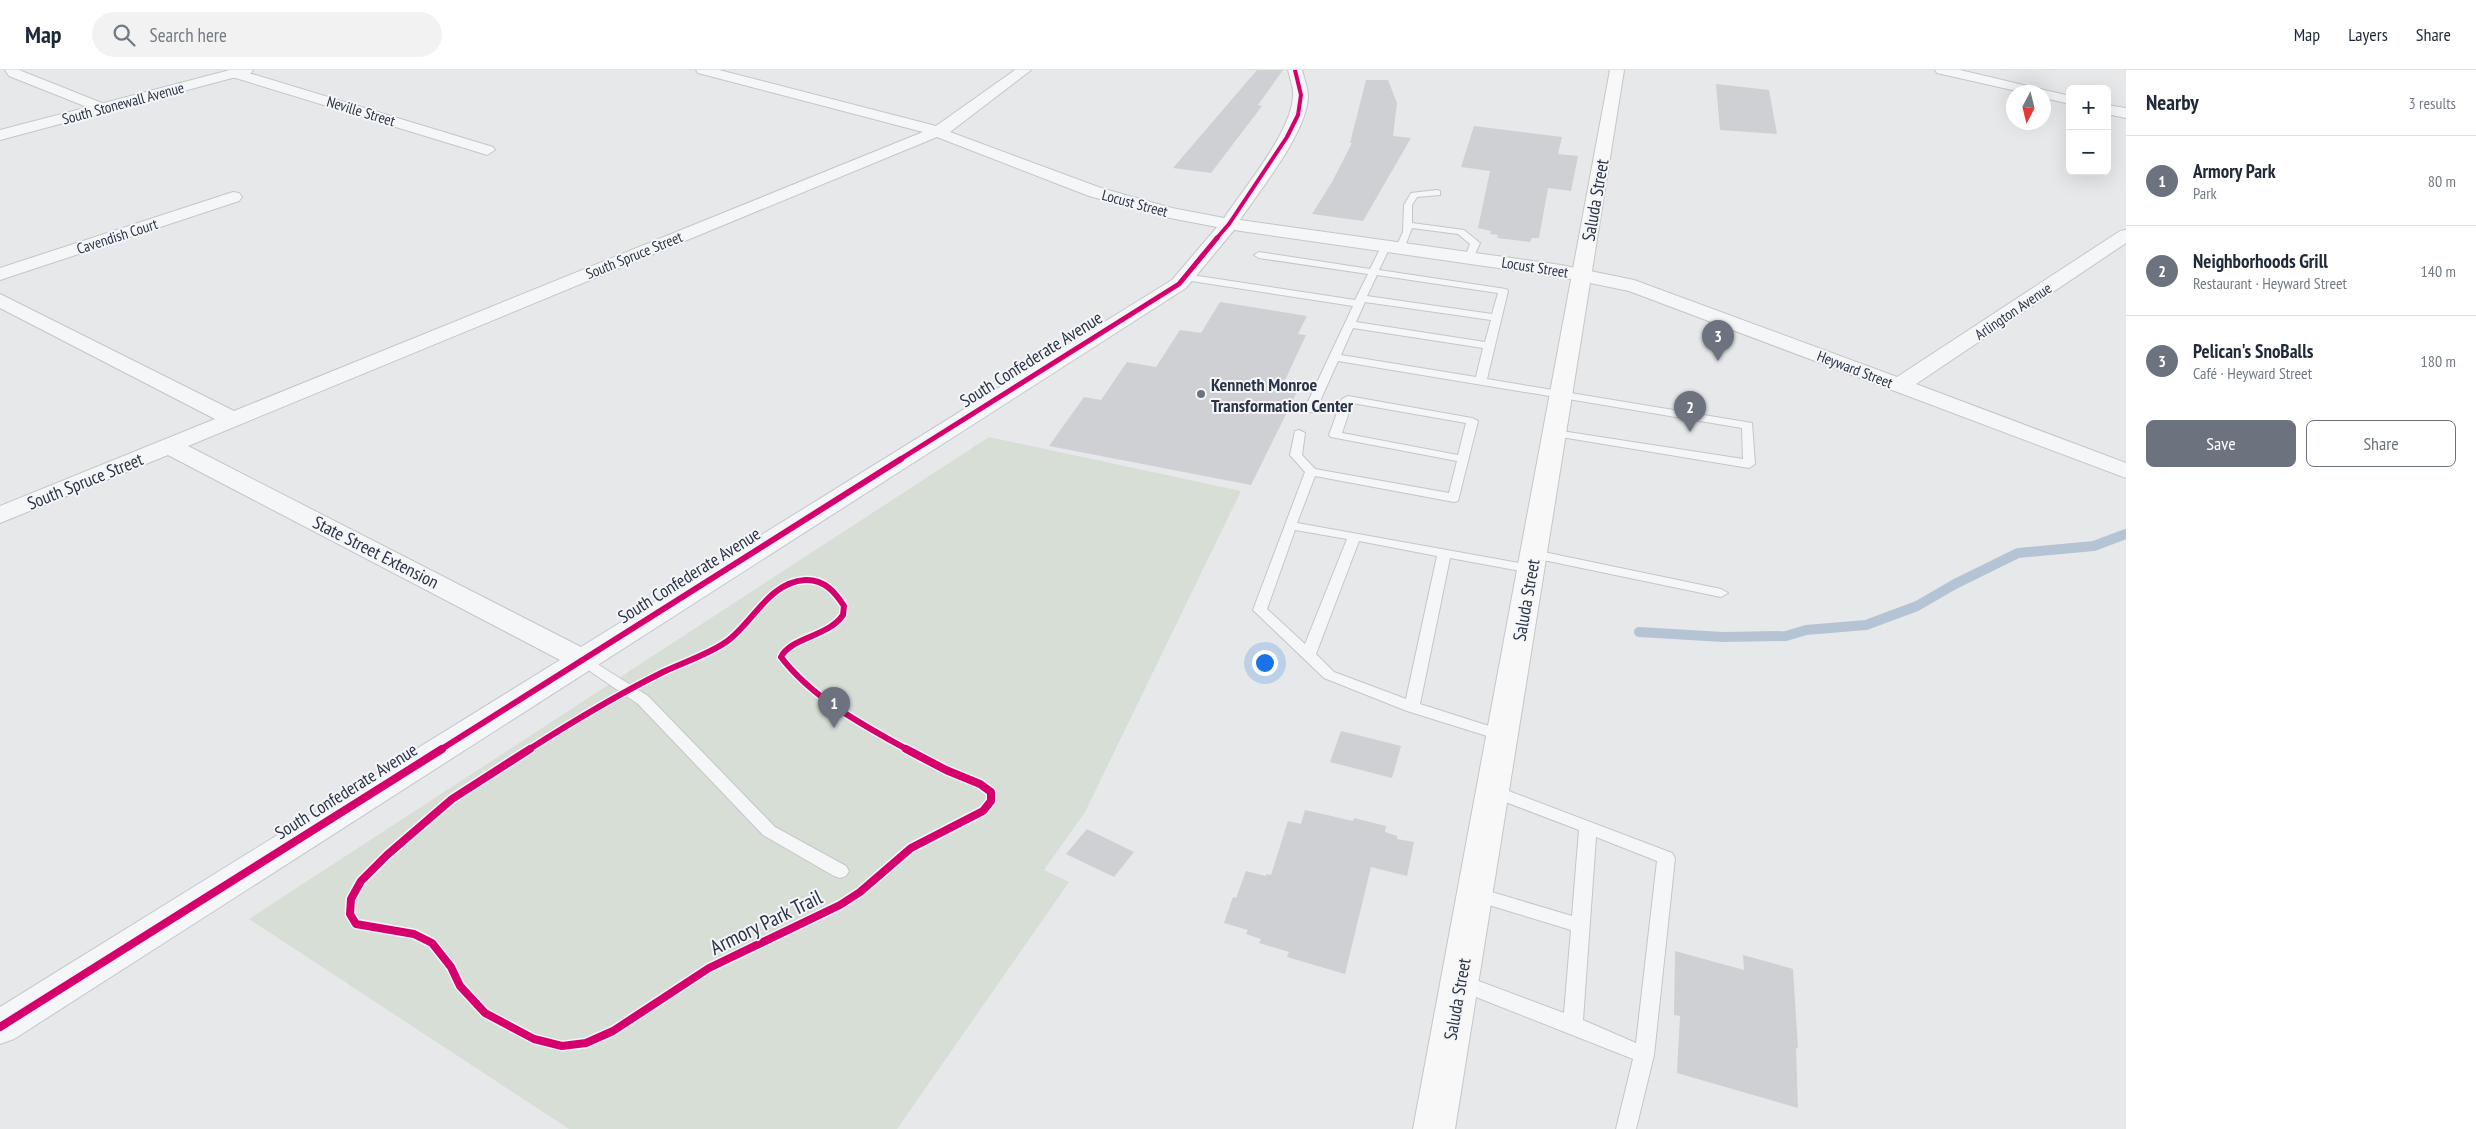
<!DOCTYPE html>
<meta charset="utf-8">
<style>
body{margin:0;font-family:"PT Sans Narrow",sans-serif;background:#f2f2f3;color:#1f2937}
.controls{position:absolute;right:15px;top:15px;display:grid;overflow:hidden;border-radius:8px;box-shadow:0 5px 20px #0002}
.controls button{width:45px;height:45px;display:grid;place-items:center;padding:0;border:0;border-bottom:1px solid #e0e1e3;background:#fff;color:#1f2937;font:25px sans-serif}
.compass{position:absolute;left:2006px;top:15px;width:45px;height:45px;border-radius:50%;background:#fff;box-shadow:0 5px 20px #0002;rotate:187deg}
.you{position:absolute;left:1264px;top:592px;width:18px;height:18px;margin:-12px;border:4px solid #fff;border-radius:50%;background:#1a73e8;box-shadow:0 0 0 8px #1a73e833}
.badge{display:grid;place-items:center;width:32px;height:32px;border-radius:50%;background:#6c737f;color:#fff;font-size:16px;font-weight:700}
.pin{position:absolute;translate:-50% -41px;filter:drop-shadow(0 1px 2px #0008)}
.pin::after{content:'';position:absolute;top:26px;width:18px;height:15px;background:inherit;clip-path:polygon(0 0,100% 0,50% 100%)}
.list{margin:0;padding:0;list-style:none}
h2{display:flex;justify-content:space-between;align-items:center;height:65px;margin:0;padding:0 20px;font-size:21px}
h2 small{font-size:16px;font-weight:400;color:#747a83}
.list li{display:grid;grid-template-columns:32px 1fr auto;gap:15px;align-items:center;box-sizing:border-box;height:90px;padding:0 20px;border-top:1px solid #e0e1e3}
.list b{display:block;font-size:19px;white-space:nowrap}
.list p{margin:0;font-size:16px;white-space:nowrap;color:#747a83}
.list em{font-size:16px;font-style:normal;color:#747a83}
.actions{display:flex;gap:10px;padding:15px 20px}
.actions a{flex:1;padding:11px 0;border:1px solid #6c737f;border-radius:8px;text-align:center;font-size:18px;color:#6c737f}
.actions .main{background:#6c737f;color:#fff}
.icon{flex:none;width:28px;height:28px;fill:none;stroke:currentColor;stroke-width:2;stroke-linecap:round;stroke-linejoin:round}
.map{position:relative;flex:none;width:2126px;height:1059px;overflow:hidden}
header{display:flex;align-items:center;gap:30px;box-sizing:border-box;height:70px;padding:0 25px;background:#fff;border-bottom:1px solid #e0e1e3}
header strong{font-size:24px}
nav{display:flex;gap:28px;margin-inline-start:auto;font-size:18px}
.search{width:350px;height:45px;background:#f2f2f3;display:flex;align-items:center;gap:12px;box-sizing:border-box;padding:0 18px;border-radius:28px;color:#747a83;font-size:19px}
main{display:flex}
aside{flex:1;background:#fff}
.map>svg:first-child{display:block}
.green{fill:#d6ded6}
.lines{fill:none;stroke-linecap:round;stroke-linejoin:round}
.stream{stroke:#b4c4d5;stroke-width:10}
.building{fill:#ced0d3}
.service-casing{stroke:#c4c6c8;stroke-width:2}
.minor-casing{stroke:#c4c6c8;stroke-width:2}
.tertiary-casing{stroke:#c4c6c8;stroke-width:2}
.secondary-casing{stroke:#c4c6c8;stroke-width:2}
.service{fill:#f5f6f7;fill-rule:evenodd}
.minor{fill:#f5f6f7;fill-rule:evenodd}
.tertiary{fill:#f5f6f7;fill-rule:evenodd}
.secondary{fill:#f8f8f8;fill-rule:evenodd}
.cycleway-far3-casing{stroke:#f4f6f9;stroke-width:5.5}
.cycleway-far2-casing{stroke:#f4f6f9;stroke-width:8}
.cycleway-far1-casing{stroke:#f4f6f9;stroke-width:9}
.cycleway-casing{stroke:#f4f6f9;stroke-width:11}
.cycleway-far3{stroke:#d6006c;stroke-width:4}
.cycleway-far2{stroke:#d6006c;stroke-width:5}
.cycleway-far1{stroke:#d6006c;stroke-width:6}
.cycleway{stroke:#d6006c;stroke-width:8}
.poi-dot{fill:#6c737f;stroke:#f4f6f9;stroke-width:2}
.labels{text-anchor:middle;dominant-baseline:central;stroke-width:4;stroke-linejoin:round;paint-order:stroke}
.far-street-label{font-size:15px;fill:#2b3445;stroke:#f4f6f9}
.street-label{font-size:18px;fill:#2b3445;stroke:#f4f6f9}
.poi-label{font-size:18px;font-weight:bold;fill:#2b3445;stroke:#f4f6f9;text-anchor:start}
.near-street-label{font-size:21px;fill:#2b3445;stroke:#f4f6f9}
</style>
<header>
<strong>Map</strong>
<div class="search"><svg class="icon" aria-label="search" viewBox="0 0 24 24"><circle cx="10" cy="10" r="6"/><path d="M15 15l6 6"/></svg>Search here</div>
<nav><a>Map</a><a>Layers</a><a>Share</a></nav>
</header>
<main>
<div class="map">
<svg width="2126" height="1059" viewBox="0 0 2126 1059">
<rect width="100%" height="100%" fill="#e6e8ea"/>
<path class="green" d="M989 367 1241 421 1085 742 1044 800 1069 812 897 1059H569L249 849Z"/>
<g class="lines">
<path class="stream" d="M1639 562 1723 567 1786 566 1806 560 1866 555 1917 536 1955 514 2018 483 2094 476 2126 464"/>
</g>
<path class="building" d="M1257 0H1283L1258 35 1262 36 1211 103 1173 98Z
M1366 10H1388L1397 33 1393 66 1411 68 1363 151 1312 144 1332 112 1352 73H1350Z
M1716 14 1769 20 1777 64 1720 60Z
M1474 56 1562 67 1558 84 1578 86 1571 121 1548 118 1539 168H1532L1530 172 1497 168 1498 165 1490 164 1491 161 1478 158 1490 101 1461 97Z
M1220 232 1307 246 1298 264 1306 265 1281 319 1297 322 1251 415 1049 376 1084 327 1101 330 1127 292 1156 297 1180 260 1201 263Z
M1341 661 1401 676 1392 708 1330 692Z
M1305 740 1353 751 1354 748 1386 756 1385 762 1397 766V769L1414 772 1407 806 1371 797 1345 904 1287 887 1289 882 1259 873 1261 869 1246 864 1248 860 1224 853 1233 827 1236 828 1246 801 1265 806 1266 804 1271 805 1288 751 1301 754Z
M1087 759 1134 782 1114 807 1066 784Z
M1675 881 1744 900 1743 885 1793 899 1798 978H1796L1798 1038 1677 1003 1680 946 1674 945Z"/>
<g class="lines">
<g class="service-casing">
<path id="service" d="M1437 120 1440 121V125L1417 127 1412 135V153L1464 160 1480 173 1473 189 1465 187 1470 174 1458 164 1412 158 1404 179 1396 177 1403 162 1404 135 1411 123Z
M1383 173 1391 175 1379 200 1506 219 1508 221 1487 309 1752 353 1755 394 1749 398 1555 366 1549 363 1555 360 1743 389 1742 358 1338 291 1316 340 1314 342H1306L1304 340 1353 236 1185 210 1180 207 1185 204 1355 230 1368 204 1259 188 1254 185 1259 182 1370 199ZM1377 205 1498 223 1492 244 1367 226ZM1365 232 1491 250 1485 272 1356 252ZM1353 258 1483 278 1476 307 1341 285Z
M1348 326 1472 348 1478 351 1458 431 1454 432 1315 406 1297 453 1536 496 1538 499 1531 503 1450 488 1420 634 1508 662 1511 666 1508 670 1503 671 1407 641 1324 608 1253 540 1305 402 1290 385 1295 361 1299 360 1305 363 1302 385 1315 399 1449 423 1457 391 1331 367 1329 365 1342 329ZM1352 333 1466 353 1458 385 1342 363ZM1295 460 1347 469 1305 574 1267 539ZM1359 471 1437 486 1406 629 1334 602 1316 584Z
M1534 480 1721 519 1728 523 1721 527 1529 487 1527 484 1529 481Z
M583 585 648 626 775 757 846 796 849 801 846 806 840 808 834 806 763 765 638 634 578 593 576 590 578 587Z
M1493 715 1672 783 1675 788 1654 985 1636 1059H1616L1633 989 1453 918 1451 912 1453 906 1460 904 1564 943 1571 860 1469 829 1466 824 1469 819 1475 817 1572 846 1579 760 1487 725 1485 721 1487 717ZM1596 767 1657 791 1636 973 1583 950Z"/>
</g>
<g class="minor-casing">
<path id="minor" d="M5 0H19L107 35 109 38 102 42 97 41 9 6Z
M229 0H239L493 77 495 80 487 85 481 83 229 6 227 3Z
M696 0H719L936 56 1015 0H1031L950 62 1101 118 1172 138 1224 148C1245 117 1291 62 1293 27 1294 18 1290 8 1288 0H1302C1304 8 1308 18 1308 26 1308 61 1260 120 1240 150L1561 195 1634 210 1897 307 2120 161 2126 160V173L1916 314 2126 393V408L1629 221 1561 207 1234 160 1186 218 14 969 0 974V937L560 590 168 385 0 453V436L215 349 0 238V224L234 341 923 62 698 3ZM937 67 1089 126 1170 148 1217 157 1172 210 581 577 188 376Z
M1935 0H1960L2070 26V34L2044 28V22H2021L1937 3Z
M2107 35 2126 38V48L2107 44Z
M233 122 239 123 242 127 239 131 0 210V198Z"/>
</g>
<g class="tertiary-casing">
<path id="tertiary" d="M230 0H253L251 3 0 70V60Z"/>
</g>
<g class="secondary-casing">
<path id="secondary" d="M1610 0H1624L1455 1059H1413Z"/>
</g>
<use href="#service" class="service"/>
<use href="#minor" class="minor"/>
<use href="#tertiary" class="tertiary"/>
<use href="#secondary" class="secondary"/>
<g class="cycleway-far3-casing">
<path id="cycleway-far3" d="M1216 169 1229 154 1287 67 1298 45 1301 25 1295 0"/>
</g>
<g class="cycleway-far2-casing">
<path id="cycleway-far2" d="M899 390 1179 214 1217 168"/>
</g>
<g class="cycleway-far1-casing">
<path id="cycleway-far1" d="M440 680 901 389
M528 680C572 652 617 625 663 602 684 592 707 585 726 572 752 554 769 512 805 510 824 509 835 522 844 536L843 545C828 567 791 567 781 587 812 628 863 655 908 680"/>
</g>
<g class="cycleway-casing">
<path id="cycleway" d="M530 679 452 729 387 785 361 811 351 829 350 844 356 854 414 864 432 873 451 897 460 916 485 943 534 969 562 976 586 973 613 961 709 898 840 835 860 822 911 778 983 741 991 731V722L980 714 946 700 906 679
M0 957 442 679"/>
</g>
<use href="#cycleway-far3" class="cycleway-far3"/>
<use href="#cycleway-far2" class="cycleway-far2"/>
<use href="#cycleway-far1" class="cycleway-far1"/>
<use href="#cycleway" class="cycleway"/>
</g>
<circle class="poi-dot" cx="1201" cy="324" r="5"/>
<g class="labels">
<g class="far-street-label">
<text transform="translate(123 33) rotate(-15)">South Stonewall Avenue</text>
<text transform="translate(361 41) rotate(17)">Neville Street</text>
<text transform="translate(1135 133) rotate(15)">Locust Street</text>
<text transform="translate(117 166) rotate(-18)">Cavendish Court</text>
<text transform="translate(634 185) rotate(-22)">South Spruce Street</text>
<text transform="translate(1535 197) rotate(9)">Locust Street</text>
<text transform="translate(2013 241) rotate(-34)">Arlington Avenue</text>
<text transform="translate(1855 299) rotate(21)">Heyward Street</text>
</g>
<g class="street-label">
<text transform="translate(1595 130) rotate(-80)">Saluda Street</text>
<text transform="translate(1031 289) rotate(-32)">South Confederate Avenue</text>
<text transform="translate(85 411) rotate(-22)">South Spruce Street</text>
<text transform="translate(376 482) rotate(27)">State Street Extension</text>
<text transform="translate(689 505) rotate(-32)">South Confederate Avenue</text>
<text transform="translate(1526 530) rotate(-80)">Saluda Street</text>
<text transform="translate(346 721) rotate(-32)">South Confederate Avenue</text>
<text transform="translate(1457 929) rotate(-80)">Saluda Street</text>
</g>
<g class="poi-label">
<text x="1211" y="314">Kenneth Monroe<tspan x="1211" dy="21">Transformation Center</tspan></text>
</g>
<g class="near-street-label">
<text transform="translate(766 852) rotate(-26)">Armory Park Trail</text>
</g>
</g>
</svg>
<div class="controls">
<button>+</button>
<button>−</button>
</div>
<svg class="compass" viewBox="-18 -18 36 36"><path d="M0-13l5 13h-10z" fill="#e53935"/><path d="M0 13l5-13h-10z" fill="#747a83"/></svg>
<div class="you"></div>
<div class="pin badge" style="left:834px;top:658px">1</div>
<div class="pin badge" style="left:1690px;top:362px">2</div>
<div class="pin badge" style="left:1718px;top:291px">3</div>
</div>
<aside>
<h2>Nearby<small>3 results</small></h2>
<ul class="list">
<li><span class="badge">1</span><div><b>Armory Park</b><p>Park</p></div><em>80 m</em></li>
<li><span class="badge">2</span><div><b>Neighborhoods Grill</b><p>Restaurant · Heyward Street</p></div><em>140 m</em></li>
<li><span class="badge">3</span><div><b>Pelican's SnoBalls</b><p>Café · Heyward Street</p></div><em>180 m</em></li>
</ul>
<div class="actions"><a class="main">Save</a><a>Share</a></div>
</aside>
</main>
